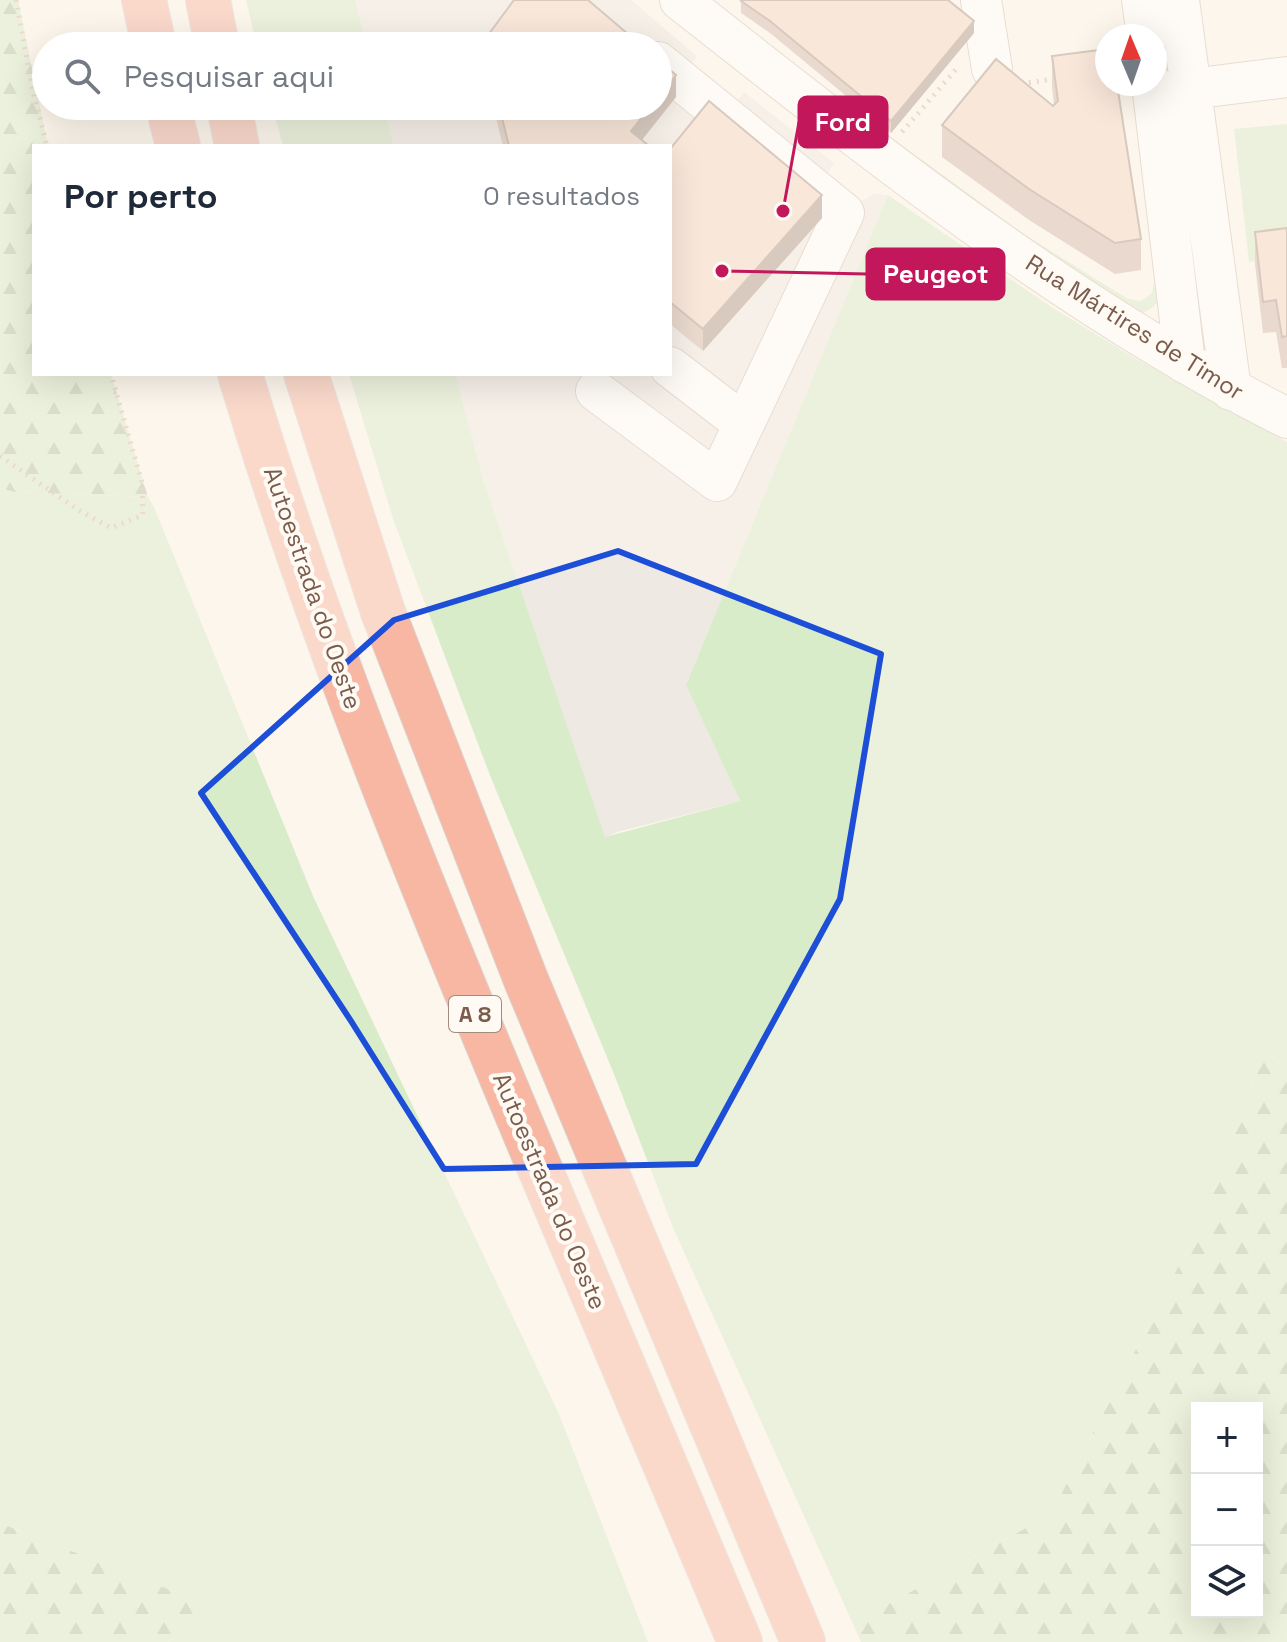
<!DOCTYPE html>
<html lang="pt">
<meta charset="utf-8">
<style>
body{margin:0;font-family:"Space Grotesk",sans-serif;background:#f6f6f7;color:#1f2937}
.controls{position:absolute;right:24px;bottom:24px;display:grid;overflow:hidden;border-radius:0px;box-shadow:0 8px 32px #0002}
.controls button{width:72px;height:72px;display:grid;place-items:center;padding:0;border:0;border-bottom:2px solid #e0e1e3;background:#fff;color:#1f2937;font:40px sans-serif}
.compass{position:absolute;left:1095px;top:24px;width:72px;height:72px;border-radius:50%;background:#fff;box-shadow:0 8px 32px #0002;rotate:358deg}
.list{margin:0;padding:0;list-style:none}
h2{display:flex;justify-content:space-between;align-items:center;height:104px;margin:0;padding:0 32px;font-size:34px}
h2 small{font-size:26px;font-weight:400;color:#747a83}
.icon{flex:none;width:44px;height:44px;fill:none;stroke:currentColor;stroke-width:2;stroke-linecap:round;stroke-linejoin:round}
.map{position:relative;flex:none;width:1287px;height:1642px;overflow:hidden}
.search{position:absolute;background:#fff;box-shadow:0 8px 32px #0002;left:32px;top:32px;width:640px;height:88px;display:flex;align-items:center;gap:20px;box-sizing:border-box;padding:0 28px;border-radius:44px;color:#747a83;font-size:30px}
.panel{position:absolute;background:#fff;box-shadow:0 8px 32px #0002;left:32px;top:144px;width:640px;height:232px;border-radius:0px}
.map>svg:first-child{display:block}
.industrial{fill:#efe9e4}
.grass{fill:#d8ecc9}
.forest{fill:url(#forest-firs);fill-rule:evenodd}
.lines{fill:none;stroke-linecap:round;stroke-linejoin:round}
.minor-casing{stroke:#d1beb0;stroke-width:42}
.highway-casing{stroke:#dad1cd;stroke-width:46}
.path{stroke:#d9b8a5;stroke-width:5;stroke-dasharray:2 6;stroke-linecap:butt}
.minor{stroke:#fff;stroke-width:40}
.highway{stroke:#f7b7a3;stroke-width:44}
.wall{fill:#d1b7a8}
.shaded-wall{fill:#aa9588}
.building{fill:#f3d5c3;stroke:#aa9588;stroke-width:2}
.marked{fill:none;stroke:#1d4ed8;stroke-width:6;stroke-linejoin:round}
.labels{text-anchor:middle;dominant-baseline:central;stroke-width:8;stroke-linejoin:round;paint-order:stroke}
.shield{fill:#fffaf3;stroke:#a28b7f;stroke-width:2}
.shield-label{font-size:22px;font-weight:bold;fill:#7a5c4d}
.street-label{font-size:24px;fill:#7a5c4d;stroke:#fffaf3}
.leader{fill:none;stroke:#c2185b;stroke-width:3}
.callout-dot{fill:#c2185b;stroke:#fffaf3;stroke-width:3}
.callout{fill:#c2185b;stroke:#c2185b;stroke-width:3}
.callout-label{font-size:26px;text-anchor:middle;font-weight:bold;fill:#fff}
</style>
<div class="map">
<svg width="1287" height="1642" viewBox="0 0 1287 1642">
<defs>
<pattern id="forest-firs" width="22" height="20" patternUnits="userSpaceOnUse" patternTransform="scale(2)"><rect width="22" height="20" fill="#d8ecc9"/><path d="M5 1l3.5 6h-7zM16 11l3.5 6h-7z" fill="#b4c2a5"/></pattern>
</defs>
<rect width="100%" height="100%" fill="#fdf6ec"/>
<path class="industrial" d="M355 0H631L697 56 690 67 735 103 744 92 834 163 826 177 862 201 873 194 888 195 686 685 740 801 617 832 604 838 484 482 455 374H670V146H394L383 106H658V46H367Z"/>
<path class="grass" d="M246 0H355L367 46H257Z
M272 106H383L394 146H283Z
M1287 124V257L1249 262 1234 129Z
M921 159 1024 234 1128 299 1141 301 1152 293 1154 281 1165 282C1160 299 1158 308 1140 314L915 167Z
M888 195 1053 308 1138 360 1287 442V1070L1264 1049 1207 1211 1051 1514 853 1624 674 1230 614 1074 491 778 393 519 349 374H455L484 482 605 837 740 801 686 685Z
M0 488 14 492 148 497 154 507 313 896 559 1414 648 1642H168L218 1609 0 1523Z"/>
<path class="forest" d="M0 0H18L48 146H34V374H111L148 497 14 492 0 488Z
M1264 1049 1287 1070V1642H861L853 1624 1051 1514 1207 1211ZM1197 1408H1257V1612H1197Z
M0 1523 219 1609 168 1642H0Z"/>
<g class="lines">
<g class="minor-casing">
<path id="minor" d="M680 0C871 150 1070 309 1287 418
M981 0 992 69
M1142 0 1147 36
M1179 0 1231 390
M1152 84 1185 363
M1191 89 1287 77
M670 367 744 424
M596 391 717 481 844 213 658 62"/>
</g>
<g class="highway-casing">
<path id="highway" d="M144 0 154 46
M208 0 217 46
M168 106 178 146
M229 106 237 146
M240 374C320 639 425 895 532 1150 601 1314 671 1478 740 1642
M306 374 383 612 526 980 803 1642"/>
</g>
<path class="path" d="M16 0 33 91 47 146
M1021 84 1059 78
M902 132 958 67
M0 456 80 511 111 528 143 515 142 483 111 374"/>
<use href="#minor" class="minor"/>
<use href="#highway" class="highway"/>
</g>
<path class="wall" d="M741 1 974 33 891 133 770 33 741 13Z
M1052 56 1141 239V270L1115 274 1029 220 942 157V125L1053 106 1054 105 1052 87Z
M676 97 642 140 649 146H503L493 106H658Z
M670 149 822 218 703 351 670 324Z
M1287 228V368H1282L1276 332 1263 333 1255 264V232Z"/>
<path class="shaded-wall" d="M974 21V33L891 133V121Z
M676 75V97L637 146 631 131 651 106H658V98Z
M822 195V218L703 351V329Z"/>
<path class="building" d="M514 0H588L642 46H484L483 42Z
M743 0H948L974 21 891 121 770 21 741 1Z
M1107 49V84H1117L1141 239 1115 243 1029 189 942 125 996 59 1053 106 1058 101 1052 56Z
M658 59 676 75 658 98Z
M709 101 822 195 703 329 670 302V149Z
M499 106H651L631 131 649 146H509Z
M1287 228V336L1282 337 1276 300 1263 302 1255 232Z"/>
<path d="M0 0H1287V1642H0ZM618 551 881 654 840 899 696 1164 444 1169 351 1021 201 793 394 620Z" fill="#fdf6ec" fill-opacity=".55" fill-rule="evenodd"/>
<path class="marked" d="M618 551 881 654 840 899 696 1164 444 1169 351 1021 201 793 394 620Z"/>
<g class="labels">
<rect class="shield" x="449" y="996" width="52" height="36" rx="6"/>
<g class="shield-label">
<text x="475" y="1014">A 8</text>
</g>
<g class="street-label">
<text transform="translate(1135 327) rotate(32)">Rua Mártires de Timor</text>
<text transform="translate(313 588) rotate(71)">Autoestrada do Oeste</text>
<text transform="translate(550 1191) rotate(67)">Autoestrada do Oeste</text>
</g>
</g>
<path class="leader" d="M783 211L799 122M722 271L867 274"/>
<g class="callout-dot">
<circle cx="783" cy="211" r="8"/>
<circle cx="722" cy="271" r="8"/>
</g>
<g class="callout">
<rect x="799" y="97" width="88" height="50" rx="8"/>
<rect x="867" y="249" width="137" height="50" rx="8"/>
</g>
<g class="callout-label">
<text x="843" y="131">Ford</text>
<text x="936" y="283">Peugeot</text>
</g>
</svg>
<div class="controls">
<button>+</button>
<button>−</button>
<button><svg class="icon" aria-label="layers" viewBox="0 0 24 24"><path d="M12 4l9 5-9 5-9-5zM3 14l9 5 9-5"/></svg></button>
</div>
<svg class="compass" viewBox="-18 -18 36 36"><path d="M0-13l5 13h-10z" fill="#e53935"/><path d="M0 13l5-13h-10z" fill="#747a83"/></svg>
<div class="search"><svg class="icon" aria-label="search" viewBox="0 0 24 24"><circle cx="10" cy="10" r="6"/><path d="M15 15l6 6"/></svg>Pesquisar aqui</div>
<section class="panel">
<h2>Por perto<small>0 resultados</small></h2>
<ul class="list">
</ul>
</section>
</div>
